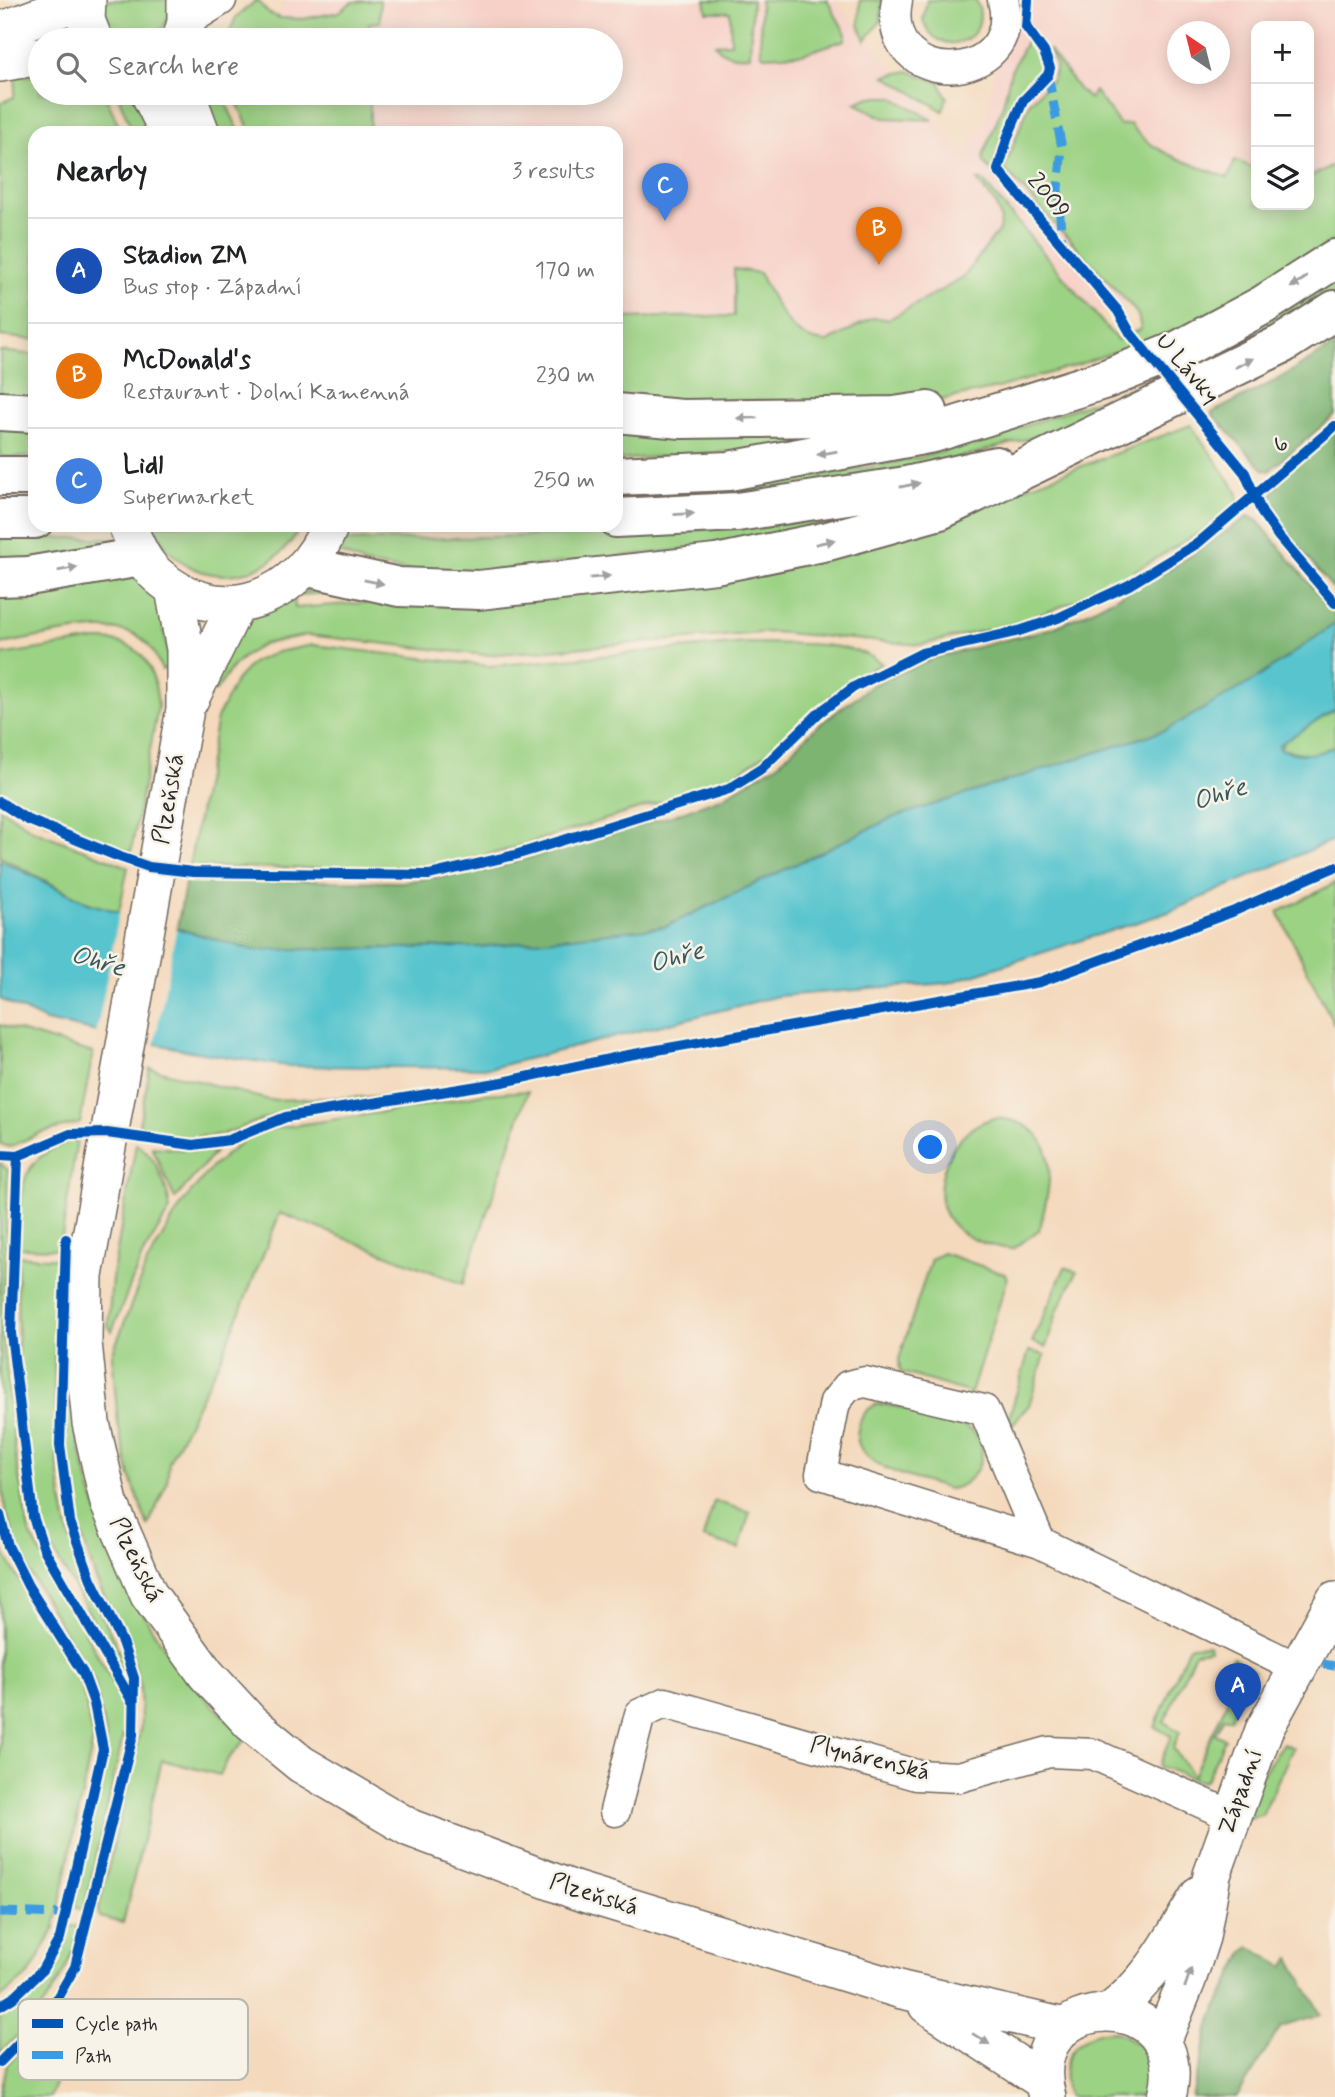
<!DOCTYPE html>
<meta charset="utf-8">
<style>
body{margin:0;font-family:Mynerve,sans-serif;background:#f2f2f2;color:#202124}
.controls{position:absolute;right:21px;top:21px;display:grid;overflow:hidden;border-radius:14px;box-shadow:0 4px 18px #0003}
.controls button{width:63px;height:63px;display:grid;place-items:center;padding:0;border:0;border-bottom:2px solid #e0e0e0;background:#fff;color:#202124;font:35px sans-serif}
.compass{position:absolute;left:1167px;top:21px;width:63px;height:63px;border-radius:50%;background:#fff;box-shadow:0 4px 18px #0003;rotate:325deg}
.you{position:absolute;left:931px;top:1148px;width:24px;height:24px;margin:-18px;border:5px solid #fff;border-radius:50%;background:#1a73e8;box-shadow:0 0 0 10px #1a73e833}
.badge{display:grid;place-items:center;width:46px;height:46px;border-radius:50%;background:#7c3aed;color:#fff;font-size:23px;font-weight:700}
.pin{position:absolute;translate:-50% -58px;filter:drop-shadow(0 2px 4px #0008)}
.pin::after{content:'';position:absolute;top:37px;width:24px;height:21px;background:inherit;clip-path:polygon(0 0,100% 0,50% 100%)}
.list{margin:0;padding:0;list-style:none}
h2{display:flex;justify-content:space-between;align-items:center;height:91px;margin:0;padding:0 28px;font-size:30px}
h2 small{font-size:23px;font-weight:400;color:#757577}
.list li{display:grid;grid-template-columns:46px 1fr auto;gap:21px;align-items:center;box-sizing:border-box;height:105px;padding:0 28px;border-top:2px solid #e0e0e0}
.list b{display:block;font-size:26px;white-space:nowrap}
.list p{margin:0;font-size:23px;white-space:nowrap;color:#757577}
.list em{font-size:23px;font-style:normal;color:#757577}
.icon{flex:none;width:38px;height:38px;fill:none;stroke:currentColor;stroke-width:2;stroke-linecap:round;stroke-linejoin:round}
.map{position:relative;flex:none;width:1335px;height:2097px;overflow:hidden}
.search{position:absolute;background:#fff;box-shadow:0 4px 18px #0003;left:28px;top:28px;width:595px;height:77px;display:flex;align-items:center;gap:18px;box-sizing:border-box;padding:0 24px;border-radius:38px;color:#757577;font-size:26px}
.panel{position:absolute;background:#fff;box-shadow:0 4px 18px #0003;left:28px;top:126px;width:595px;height:406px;border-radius:21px}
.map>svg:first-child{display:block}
.built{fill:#f7d1c7;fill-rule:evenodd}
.green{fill:#9cd284;stroke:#647e58;stroke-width:2}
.forest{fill:#7db472;stroke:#54704e;stroke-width:2}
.water{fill:#58c5ce;stroke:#42787c;stroke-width:2}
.pier{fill:#f4d9bc}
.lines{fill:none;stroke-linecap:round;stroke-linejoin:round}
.minor-casing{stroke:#71685e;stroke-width:33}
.tertiary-casing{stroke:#71685e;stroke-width:40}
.trunk-casing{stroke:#71685e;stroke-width:42}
.minor{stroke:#fff;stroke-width:30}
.tertiary{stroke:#fff;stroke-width:37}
.trunk{stroke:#fff;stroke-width:38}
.quiet{stroke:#3d9ce1;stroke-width:9;stroke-dasharray:18 9;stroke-linecap:butt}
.cycleway-casing{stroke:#f7f3e8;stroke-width:15}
.cycleway{stroke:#0057b8;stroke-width:10}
.oneway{fill:#a0a0a0}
.labels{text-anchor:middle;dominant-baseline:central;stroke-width:5;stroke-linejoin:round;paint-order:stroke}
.street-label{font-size:24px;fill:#2b2b2b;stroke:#f7f3e8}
.water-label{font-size:26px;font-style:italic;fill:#38595c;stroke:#f7f3e8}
.key{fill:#f7f3e8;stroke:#bab7af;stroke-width:2}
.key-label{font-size:19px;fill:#2b2b2b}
</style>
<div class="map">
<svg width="1335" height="2097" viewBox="0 0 1335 2097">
<rect width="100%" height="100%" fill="#f7f3e8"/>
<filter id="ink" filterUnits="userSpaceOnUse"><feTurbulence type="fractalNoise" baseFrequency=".0143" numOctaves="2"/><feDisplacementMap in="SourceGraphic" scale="14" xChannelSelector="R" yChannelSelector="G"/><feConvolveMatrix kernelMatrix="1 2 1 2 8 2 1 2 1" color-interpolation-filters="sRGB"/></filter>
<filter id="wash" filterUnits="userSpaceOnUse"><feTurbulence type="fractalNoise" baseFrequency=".00686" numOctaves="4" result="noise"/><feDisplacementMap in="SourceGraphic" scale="28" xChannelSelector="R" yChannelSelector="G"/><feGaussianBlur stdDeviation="1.57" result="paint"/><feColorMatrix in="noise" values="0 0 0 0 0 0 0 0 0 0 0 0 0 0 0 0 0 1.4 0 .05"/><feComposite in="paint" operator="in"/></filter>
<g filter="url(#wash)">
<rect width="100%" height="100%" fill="#f4d9bc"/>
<path class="built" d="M284 0H836L964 155 987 116 993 73 1018 18 1014 0H1335V168L1309 177V26H1256V182H1238L1174 157 1141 297 1085 317 980 337 616 351V133H313L295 93H611V40H271ZM1178 32H1220V74H1178Z"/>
<path class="green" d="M105 0H169C174 58 96 50 105 0Z
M257 0 268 13 280 18 303 19 339 12 352 2 380 0V22L369 23V40H226L236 17Z
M705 0H752L750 56C736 57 724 57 715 44L731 43 730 12H707Z
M760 0H827L846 34 845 40 802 54 764 56 761 53Z
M860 0H882L881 21 865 41 859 24Z
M927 0H976C995 40 938 63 923 20Z
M1027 40 1043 62V72L1022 92 999 145 994 174 984 163 983 156 1003 105 1011 71Z
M1049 49 1079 90 1090 99 1095 91 1120 125 1130 124C1151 154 1195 164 1228 178L1235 160 1256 169V205H1309V177L1335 164V240L1290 270 1175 331 1077 365 997 388 941 400 616 401V318L734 316V269L759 273C776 303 788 341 828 342L872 318 889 319 963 278 999 230 1001 220 996 204 977 181 982 180 1117 340 1141 329 1138 315 1131 306 1004 169 1030 102 1053 79 1056 65Z
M908 71 939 82 947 97 943 111 885 76Z
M40 75V93H104L122 133H35V340L0 336V103L14 97 16 77Z
M117 93H138L158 133H133Z
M197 93H221L240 133H212Z
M233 93H370V133H251Z
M870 97H892L933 120 884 118 855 103Z
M1335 278V292L1301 315 1091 417 1035 437 951 460 771 493 616 502V490L831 474 917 458 988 439 1137 386Z
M0 351 35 355V400L0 396Z
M0 424 35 427V457H0Z
M1191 425 1237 491 1239 502 1204 530 1104 589 1025 621 921 645 773 632 485 655 307 635 264 644 247 654 233 666 216 691 211 690C218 667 227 631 248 616 256 611 266 610 274 607 281 604 286 599 293 595 311 586 334 589 353 592L294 595 295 608 402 600 441 604 544 595 812 556 852 547 1018 490Z
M616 429 866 430 794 447 616 460Z
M871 510 763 541 441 576 365 564 333 550 338 541 679 532Z
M154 525H301C272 588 181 595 154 525Z
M0 538H117V544L0 566Z
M132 575 158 594 170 667 162 670C156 658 152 646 141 638 110 617 36 639 0 644V593Z
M96 640C142 639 155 665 158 707L131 852 45 821 0 794V655Z
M745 643C783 644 853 639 882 664L844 685 771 750 723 783 500 852 455 863 410 869 189 867 217 718 237 679 253 662 277 652 313 645 489 666Z
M1335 709V746L1312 755 1280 749 1286 738Z
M0 808 33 830 128 867 119 912 88 903 0 857Z
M1335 883V1026L1278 912Z
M0 1025 93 1053 80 1123 40 1133 10 1147 0 1144Z
M150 1068 269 1100 388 1096 278 1114 223 1134 189 1138 138 1130Z
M528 1091 463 1284 280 1213 224 1351 169 1462 167 1483 148 1526 130 1476 118 1424 112 1355 147 1263 183 1202 211 1168 246 1138 269 1129 412 1108 483 1094Z
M993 1118C1064 1121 1053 1180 1039 1230L1013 1249C964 1244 927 1220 945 1166 954 1140 967 1127 993 1118Z
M77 1139 60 1249 19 1248C20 1195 14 1156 77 1139Z
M136 1144C156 1153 168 1189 170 1210L142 1256 112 1331 108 1326 112 1278Z
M152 1147 215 1152 175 1199Z
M0 1163 8 1170 3 1336 16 1460 29 1532 120 1695 127 1719 84 1910 76 1908 75 1903 106 1737 94 1681 22 1560 5 1509 0 1459Z
M943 1253 996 1271 1005 1274 1007 1280 971 1393 900 1372 899 1359 931 1259Z
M18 1256 60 1259C53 1347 48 1463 73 1548 87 1595 117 1634 129 1682L48 1542C17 1452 16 1350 18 1256Z
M1065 1267 1077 1272 1058 1309 1046 1347 1032 1342Z
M1029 1351 1045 1355 1029 1405 1012 1425 1009 1418Z
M66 1357C75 1464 109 1572 173 1660 194 1689 222 1713 246 1739L228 1759 220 1775 162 1760 123 1923 100 1917 98 1911 141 1726 140 1685 130 1652 95 1577 76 1515 66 1448Z
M877 1404C897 1405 956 1419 972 1431 995 1450 974 1487 949 1489 920 1479 849 1468 858 1429 861 1416 865 1410 877 1404Z
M714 1501 750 1512 739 1549 703 1538Z
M0 1537 2 1549 15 1573 82 1686 93 1740 55 1928 30 1973 0 1998Z
M1209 1645 1210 1650 1195 1652 1164 1722 1180 1732 1173 1748 1193 1776 1240 1673 1231 1660 1233 1657 1254 1671 1230 1719 1224 1717 1215 1734 1225 1739 1206 1780 1202 1782 1159 1766 1171 1736 1155 1727 1189 1646Z
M1283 1743 1293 1748 1262 1815 1244 1819 1259 1779Z
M71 1926H77L79 1930C67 1981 37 2017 0 2053V2013L24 1996 47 1970Z
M49 2024 72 2035 50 2097H0L7 2064Z
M1113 2031C1145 2042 1157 2066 1146 2097H1069C1055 2062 1076 2032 1113 2031Z"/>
<path class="forest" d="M1335 345V415L1269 471 1263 469 1211 413 1275 381Z
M1335 430V591L1273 517 1268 499 1292 467Z
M1249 516 1258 521 1335 614V624L1253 681 1166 730 892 818 665 927 480 947 252 950 177 928 186 879 403 882 488 870 671 816 723 797 778 764 815 728 872 685 934 658 1053 628 1086 613 1172 568Z
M1250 1947 1284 1967 1290 1958 1321 2015 1281 2027 1237 2097H1192L1212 2017 1244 1952Z"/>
<path class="water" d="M1335 624V709L1279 745 1280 749C1300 756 1317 756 1335 746V839L1169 912 948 983 778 996 491 1068 287 1066 190 1051 46 1021 0 999V860L88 903 252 950 480 947 665 927 892 818 1166 730 1253 681Z"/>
<path class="pier" d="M120 909 177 925 154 1047 96 1035Z"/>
</g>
<g filter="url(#ink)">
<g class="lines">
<g class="minor-casing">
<path id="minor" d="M897 0C879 94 1025 86 1003 0
M186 22 221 0
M1040 1542 821 1474 835 1402 848 1386 865 1382 984 1410 1040 1542 1295 1667
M615 1811 640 1714 665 1703 916 1775 959 1777 1049 1752 1093 1754 1232 1816"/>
</g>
<g class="tertiary-casing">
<path id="tertiary" d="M87 0 86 20 94 40
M0 31 83 0
M181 40 186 22V0
M0 63 40 56
M149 93 169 133
M186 93 201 133
M127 525C135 543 142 562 157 575 220 632 302 598 330 525
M174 589 185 649V709L84 1276 83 1342 91 1423 109 1503 149 1595 206 1674 251 1723 301 1764 410 1828 577 1891 902 1990 1065 2027
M189 701 237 603
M927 2005 1043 2081
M1111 2011C1153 1979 1173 1937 1200 1894
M1162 2042 1187 1980 1201 1937 1212 1875 1264 1730 1335 1600
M1047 2097C1017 1986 1196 1984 1167 2097"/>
</g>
<g class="trunk-casing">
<path id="trunk" d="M0 411 35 413
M616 413 682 419 894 416 928 411
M0 476H35
M616 476 729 471 933 433 1106 379 1179 350 1263 305 1335 259
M616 518 737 512 906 486 996 466
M0 519H35
M308 567 399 587 479 590 716 564 828 541 940 510 1282 344 1335 310
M0 577 28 576 141 557"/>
</g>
<use href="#minor" class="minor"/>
<use href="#tertiary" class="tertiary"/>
<use href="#trunk" class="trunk"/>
<path class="quiet" d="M1048 75 1062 148 1058 189 1062 245
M1323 1664 1335 1666
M0 1912 65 1914"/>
<g class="cycleway-casing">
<path id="cycleway" d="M1028 0 1026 27 1044 52 1050 68 1048 75 1023 101 1008 136 998 170 1118 311 1131 334 1245 473 1262 513 1279 537 1335 603
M0 802 26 819 117 856 149 867 193 872 429 875 515 855 729 789 761 769 820 712 854 687 922 653 1019 631 1058 618 1129 585 1198 543 1335 426
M0 1155 18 1156 11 1333 33 1517 44 1549 132 1701
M18 1156 70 1134 107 1133 193 1145 229 1140 286 1117 503 1082 623 1056 1040 982 1232 912 1335 867
M0 1515 8 1546 28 1586 83 1673 94 1703 103 1749 60 1938 42 1970 13 1998 0 2006
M0 2062 49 2012 75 1967 133 1735 134 1678 122 1642 91 1579 70 1522 60 1445 66 1239"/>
</g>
<use href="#cycleway" class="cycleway"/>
</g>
<defs><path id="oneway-solid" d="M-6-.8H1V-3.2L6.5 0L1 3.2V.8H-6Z" transform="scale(1.75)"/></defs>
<g class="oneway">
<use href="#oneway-solid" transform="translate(1299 282) rotate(147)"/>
<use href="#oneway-solid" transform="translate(1244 363) rotate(-27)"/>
<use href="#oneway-solid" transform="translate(747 418) rotate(179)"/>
<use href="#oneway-solid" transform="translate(827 453) rotate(170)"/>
<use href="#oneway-solid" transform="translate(910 485) rotate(-11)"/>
<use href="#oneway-solid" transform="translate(684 514) rotate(-3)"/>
<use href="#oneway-solid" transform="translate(825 542) rotate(-13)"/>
<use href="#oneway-solid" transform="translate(68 569) rotate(-10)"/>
<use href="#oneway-solid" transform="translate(600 577) rotate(-6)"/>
<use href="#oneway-solid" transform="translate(374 582) rotate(12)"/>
<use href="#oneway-solid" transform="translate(1188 1978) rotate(-71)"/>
<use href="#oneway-solid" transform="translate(981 2039) rotate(32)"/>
</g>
</g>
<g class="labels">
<g class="street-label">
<text transform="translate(1048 196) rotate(50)">2009</text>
<text transform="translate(1187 369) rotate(50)">U Lávky</text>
<text transform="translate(1281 445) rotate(-41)">6</text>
<text transform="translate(169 799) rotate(-80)">Plzeňská</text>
<text transform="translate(136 1560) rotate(64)">Plzeňská</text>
<text transform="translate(870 1759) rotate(14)">Plynárenská</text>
<text transform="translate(1241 1792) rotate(-70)">Západní</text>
<text transform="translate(594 1895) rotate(18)">Plzeňská</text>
</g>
<g class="water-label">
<text transform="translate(1220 795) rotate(-18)">Ohře</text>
<text transform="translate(677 958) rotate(-16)">Ohře</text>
<text transform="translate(98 962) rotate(16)">Ohře</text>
</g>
</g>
<rect x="18" y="1999" width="230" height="81" rx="10" class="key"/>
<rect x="32" y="2019" width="31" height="9" fill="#0057b8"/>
<rect x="32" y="2051" width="31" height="8" fill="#3d9ce1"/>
<g class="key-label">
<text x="75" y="2030">Cycle path</text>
<text x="75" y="2062">Path</text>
</g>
</svg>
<div class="controls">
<button>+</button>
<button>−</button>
<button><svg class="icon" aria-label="layers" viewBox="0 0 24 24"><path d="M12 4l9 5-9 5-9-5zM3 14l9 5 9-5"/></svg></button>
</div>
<svg class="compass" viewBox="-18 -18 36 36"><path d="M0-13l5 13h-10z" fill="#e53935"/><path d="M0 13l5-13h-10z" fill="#757577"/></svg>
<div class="you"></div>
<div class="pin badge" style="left:1238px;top:1721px;background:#1a4fb4">A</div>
<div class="pin badge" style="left:879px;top:265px;background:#e8710a">B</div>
<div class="pin badge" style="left:665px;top:221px;background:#3f7fe0">C</div>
<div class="search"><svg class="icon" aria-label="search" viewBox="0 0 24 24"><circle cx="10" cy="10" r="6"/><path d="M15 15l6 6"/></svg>Search here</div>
<section class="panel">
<h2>Nearby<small>3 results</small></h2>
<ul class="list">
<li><span class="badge" style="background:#1a4fb4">A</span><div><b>Stadion ZM</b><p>Bus stop · Západní</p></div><em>170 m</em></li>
<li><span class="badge" style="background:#e8710a">B</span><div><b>McDonald's</b><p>Restaurant · Dolní Kamenná</p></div><em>230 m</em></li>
<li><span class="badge" style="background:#3f7fe0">C</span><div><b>Lidl</b><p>Supermarket</p></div><em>250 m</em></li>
</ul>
</section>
</div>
